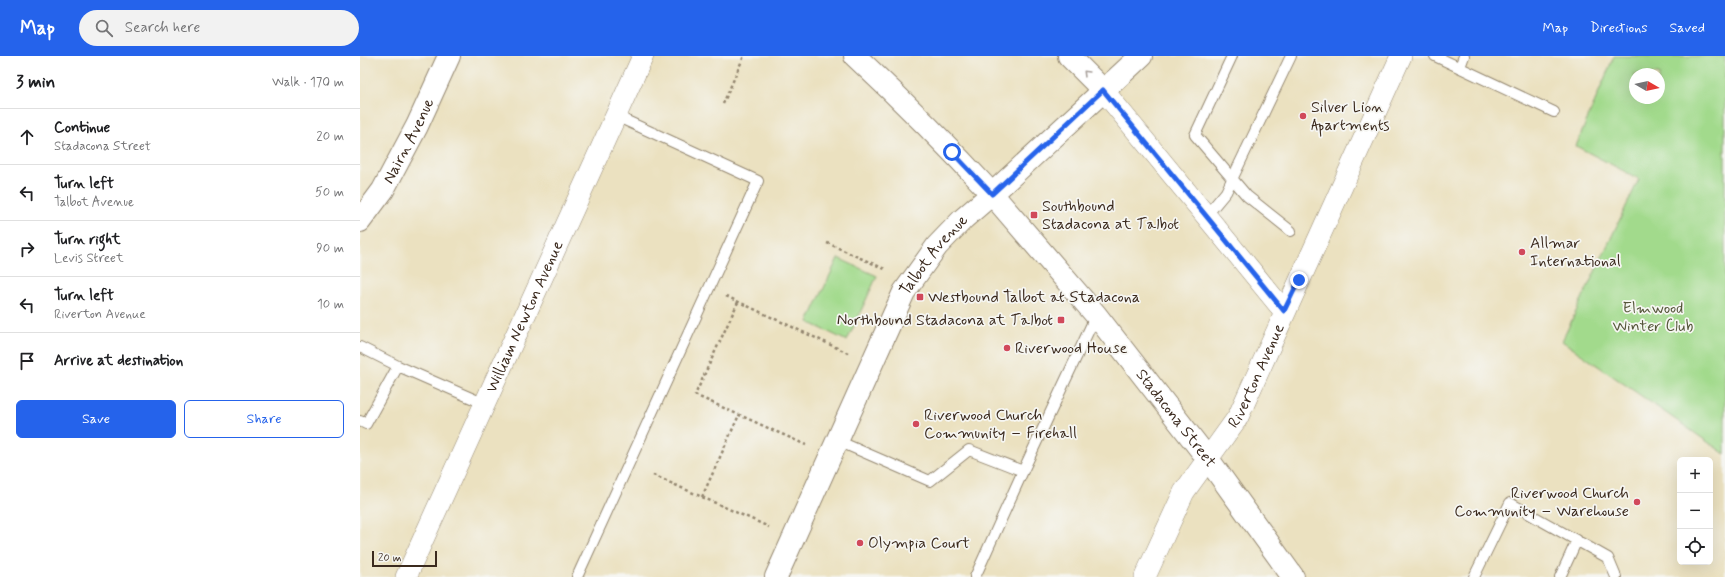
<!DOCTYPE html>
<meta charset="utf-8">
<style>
body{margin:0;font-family:Mynerve,sans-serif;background:#f2f2f2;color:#202124}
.controls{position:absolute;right:12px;bottom:12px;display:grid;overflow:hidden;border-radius:6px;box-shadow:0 4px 16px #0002}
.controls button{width:36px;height:36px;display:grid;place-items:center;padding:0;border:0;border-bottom:1px solid #e0e0e0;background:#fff;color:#202124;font:20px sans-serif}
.compass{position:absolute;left:1269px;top:12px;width:36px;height:36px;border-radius:50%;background:#fff;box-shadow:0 4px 16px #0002;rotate:99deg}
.scale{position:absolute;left:12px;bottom:10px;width:65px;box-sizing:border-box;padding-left:4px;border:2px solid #3b2a1e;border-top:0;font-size:11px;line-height:14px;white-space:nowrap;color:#3b2a1e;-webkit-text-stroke:3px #f6f6f2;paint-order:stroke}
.stop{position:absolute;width:12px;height:12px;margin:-9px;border:3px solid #2563eb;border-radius:50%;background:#fff}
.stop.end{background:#2563eb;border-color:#fff;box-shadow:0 1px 4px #0008}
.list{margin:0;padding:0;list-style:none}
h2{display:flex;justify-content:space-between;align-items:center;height:52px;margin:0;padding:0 16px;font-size:17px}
h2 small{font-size:13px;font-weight:400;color:#757577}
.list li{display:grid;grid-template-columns:26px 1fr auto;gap:12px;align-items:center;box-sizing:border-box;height:56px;padding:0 16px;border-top:1px solid #e0e0e0}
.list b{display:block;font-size:15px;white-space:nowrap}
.list p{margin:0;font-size:13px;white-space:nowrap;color:#757577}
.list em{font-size:13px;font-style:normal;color:#757577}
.actions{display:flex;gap:8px;padding:12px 16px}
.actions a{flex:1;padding:9px 0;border:1px solid #2563eb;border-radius:6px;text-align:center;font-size:14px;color:#2563eb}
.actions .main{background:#2563eb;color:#fff}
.icon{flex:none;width:22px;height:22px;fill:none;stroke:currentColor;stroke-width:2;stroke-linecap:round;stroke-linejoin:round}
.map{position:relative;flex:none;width:1365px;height:521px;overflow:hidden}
header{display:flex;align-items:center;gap:24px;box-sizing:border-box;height:56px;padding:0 20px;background:#2563eb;color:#fff}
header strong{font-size:19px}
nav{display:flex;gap:22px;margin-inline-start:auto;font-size:14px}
.search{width:280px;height:36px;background:#f2f2f2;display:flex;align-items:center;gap:10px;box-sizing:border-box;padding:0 14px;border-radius:22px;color:#757577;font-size:15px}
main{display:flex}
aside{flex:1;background:#fff}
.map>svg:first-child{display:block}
.green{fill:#a2da8c;stroke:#6e8255;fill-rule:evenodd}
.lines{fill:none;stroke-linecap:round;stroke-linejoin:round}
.service-casing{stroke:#93866f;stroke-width:12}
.minor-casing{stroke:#93866f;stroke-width:22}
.tertiary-casing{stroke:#93866f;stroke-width:24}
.secondary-casing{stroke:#93866f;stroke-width:24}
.path{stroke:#93866f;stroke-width:2.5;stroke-dasharray:3 3;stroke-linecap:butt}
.service{stroke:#fff;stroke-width:10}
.minor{stroke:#fff;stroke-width:21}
.tertiary{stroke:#fff;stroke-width:22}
.secondary{stroke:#fff;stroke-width:22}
.oneway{stroke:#a79f9a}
.route{stroke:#2563eb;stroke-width:5}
.poi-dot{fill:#d1495b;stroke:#f6f6f2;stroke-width:1.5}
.labels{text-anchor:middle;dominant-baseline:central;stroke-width:3.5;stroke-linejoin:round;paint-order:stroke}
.poi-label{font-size:16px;fill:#3b2a1e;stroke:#f6f6f2;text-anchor:start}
.street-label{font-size:16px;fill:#3b2a1e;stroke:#f6f6f2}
.park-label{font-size:16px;fill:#55563a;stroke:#f6f6f2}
</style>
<header>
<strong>Map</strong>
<div class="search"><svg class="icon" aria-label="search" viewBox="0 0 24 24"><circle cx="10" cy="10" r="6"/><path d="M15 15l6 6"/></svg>Search here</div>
<nav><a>Map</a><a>Directions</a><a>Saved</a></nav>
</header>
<main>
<aside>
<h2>3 min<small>Walk · 170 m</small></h2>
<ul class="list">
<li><svg class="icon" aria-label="ahead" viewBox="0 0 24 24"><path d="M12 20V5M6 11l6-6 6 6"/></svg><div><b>Continue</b><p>Stadacona Street</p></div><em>20 m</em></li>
<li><svg class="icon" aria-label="left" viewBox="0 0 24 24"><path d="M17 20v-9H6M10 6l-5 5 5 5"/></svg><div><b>Turn left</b><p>Talbot Avenue</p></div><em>50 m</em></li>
<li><svg class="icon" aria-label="right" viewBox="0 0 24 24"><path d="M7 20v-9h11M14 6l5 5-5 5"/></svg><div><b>Turn right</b><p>Levis Street</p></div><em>90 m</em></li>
<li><svg class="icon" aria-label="left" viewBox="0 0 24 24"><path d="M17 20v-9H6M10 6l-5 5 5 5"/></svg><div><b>Turn left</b><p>Riverton Avenue</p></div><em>10 m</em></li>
<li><svg class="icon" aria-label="arrive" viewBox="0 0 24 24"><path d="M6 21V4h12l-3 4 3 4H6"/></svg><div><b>Arrive at destination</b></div></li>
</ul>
<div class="actions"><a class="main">Save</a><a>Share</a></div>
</aside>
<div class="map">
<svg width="1365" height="521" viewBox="0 0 1365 521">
<rect width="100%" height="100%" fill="#f6f6f2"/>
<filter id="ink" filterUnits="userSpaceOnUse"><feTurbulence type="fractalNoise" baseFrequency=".025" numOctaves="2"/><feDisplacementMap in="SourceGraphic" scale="8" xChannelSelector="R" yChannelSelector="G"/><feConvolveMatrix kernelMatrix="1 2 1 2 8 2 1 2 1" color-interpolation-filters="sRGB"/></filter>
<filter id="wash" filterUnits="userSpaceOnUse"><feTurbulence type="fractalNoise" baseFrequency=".012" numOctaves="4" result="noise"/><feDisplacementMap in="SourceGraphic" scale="16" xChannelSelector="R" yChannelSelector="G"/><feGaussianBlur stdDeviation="0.9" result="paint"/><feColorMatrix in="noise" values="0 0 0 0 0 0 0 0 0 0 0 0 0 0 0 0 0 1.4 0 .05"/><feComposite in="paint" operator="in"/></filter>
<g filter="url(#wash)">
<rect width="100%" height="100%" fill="#ebe1c0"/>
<path class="green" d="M1254 0H1365V398L1202 285 1279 123 1216 90ZM1275 18H1299V42H1275Z
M478 202 517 220 487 285 448 266Z"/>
</g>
<g filter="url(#ink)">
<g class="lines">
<g class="service-casing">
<path id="service" d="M872 0 835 79 887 140 931 175
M1075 0 1194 56
M1100 11 1104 0
M846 160 866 136 931 0
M0 291 38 310 125 348
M0 365 6 368 38 310
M478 385 570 425 609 394 663 415
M217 521 398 125 256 60
M615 521 663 415 736 259
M1114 521 1150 447 1248 502 1256 521
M1200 521 1217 484"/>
</g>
<g class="minor-casing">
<g id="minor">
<path d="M743 34 924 255"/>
<path id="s1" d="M46 521 283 0"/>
<path id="s2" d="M785 521 824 436 878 361 1041 0"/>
</g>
</g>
<g class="tertiary-casing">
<g id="tertiary">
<path id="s3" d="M416 521 544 236 577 190 603 163 632 138 736 259 848 403 933 521"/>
</g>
</g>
<g class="secondary-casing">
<g id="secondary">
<path d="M495 0C542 44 588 90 632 138L781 0"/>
<path d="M709 0 743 34"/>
<path id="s4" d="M0 165 23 134 57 70 89 0"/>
</g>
</g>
<path class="path" d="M363 48 384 0
M467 187 527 214
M366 240 488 297
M378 246 335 339 446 389
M293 419 409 471
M342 441 379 359"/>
<use href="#service" class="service"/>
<use href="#minor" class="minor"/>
<use href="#tertiary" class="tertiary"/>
<use href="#secondary" class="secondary"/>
</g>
<defs><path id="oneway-chevron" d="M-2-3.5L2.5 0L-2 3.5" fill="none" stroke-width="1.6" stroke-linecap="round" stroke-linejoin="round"/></defs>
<use class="oneway" href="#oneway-chevron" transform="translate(726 17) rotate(-135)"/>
</g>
<g class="lines" filter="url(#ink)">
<path class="route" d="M592 96 632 138 743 34 924 255 939 224"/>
</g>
<g class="poi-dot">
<circle cx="943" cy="60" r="4"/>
<rect x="670" y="155" width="8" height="8" rx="2"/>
<circle cx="1162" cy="196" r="4"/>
<rect x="556" y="237" width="8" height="8" rx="2"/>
<rect x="697" y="260" width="8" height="8" rx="2"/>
<circle cx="647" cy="292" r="4"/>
<circle cx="556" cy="368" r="4"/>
<circle cx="1277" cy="446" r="4"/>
<circle cx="500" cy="487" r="4"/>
</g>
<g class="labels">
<g class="poi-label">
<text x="951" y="51">Silver Lion<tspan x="951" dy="18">Apartments</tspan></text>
<text x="682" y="150">Southbound<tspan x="682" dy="18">Stadacona at Talbot</tspan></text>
<text x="1170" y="187">Allmar<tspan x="1170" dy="18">International</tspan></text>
<text x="568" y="241">Westbound Talbot at Stadacona</text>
<text x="693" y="264" text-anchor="end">Northbound Stadacona at Talbot</text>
<text x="655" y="292">Riverwood House</text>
<text x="564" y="359">Riverwood Church<tspan x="564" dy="18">Community – Firehall</tspan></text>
<text x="1269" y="437" text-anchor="end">Riverwood Church<tspan x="1269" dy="18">Community – Warehouse</tspan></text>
<text x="508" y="487">Olympia Court</text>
</g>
<g class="street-label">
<text stroke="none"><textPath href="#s4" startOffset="94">Nairn Avenue</textPath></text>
<text stroke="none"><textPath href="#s3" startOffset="360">Talbot Avenue</textPath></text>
<text stroke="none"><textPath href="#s1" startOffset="286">William Newton Avenue</textPath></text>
<text stroke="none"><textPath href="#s2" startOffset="231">Riverton Avenue</textPath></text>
<text stroke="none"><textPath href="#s3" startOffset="735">Stadacona Street</textPath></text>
</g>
<g class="park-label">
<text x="1293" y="252">Elmwood<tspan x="1293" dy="18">Winter Club</tspan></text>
</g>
</g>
</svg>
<div class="controls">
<button>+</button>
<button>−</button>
<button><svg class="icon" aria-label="locate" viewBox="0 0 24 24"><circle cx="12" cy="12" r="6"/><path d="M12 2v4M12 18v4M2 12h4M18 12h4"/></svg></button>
</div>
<svg class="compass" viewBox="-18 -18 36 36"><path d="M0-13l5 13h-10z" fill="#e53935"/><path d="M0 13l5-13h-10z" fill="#757577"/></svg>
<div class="scale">20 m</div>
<div class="stop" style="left:592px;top:96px"></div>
<div class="stop end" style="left:939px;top:224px"></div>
</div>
</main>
